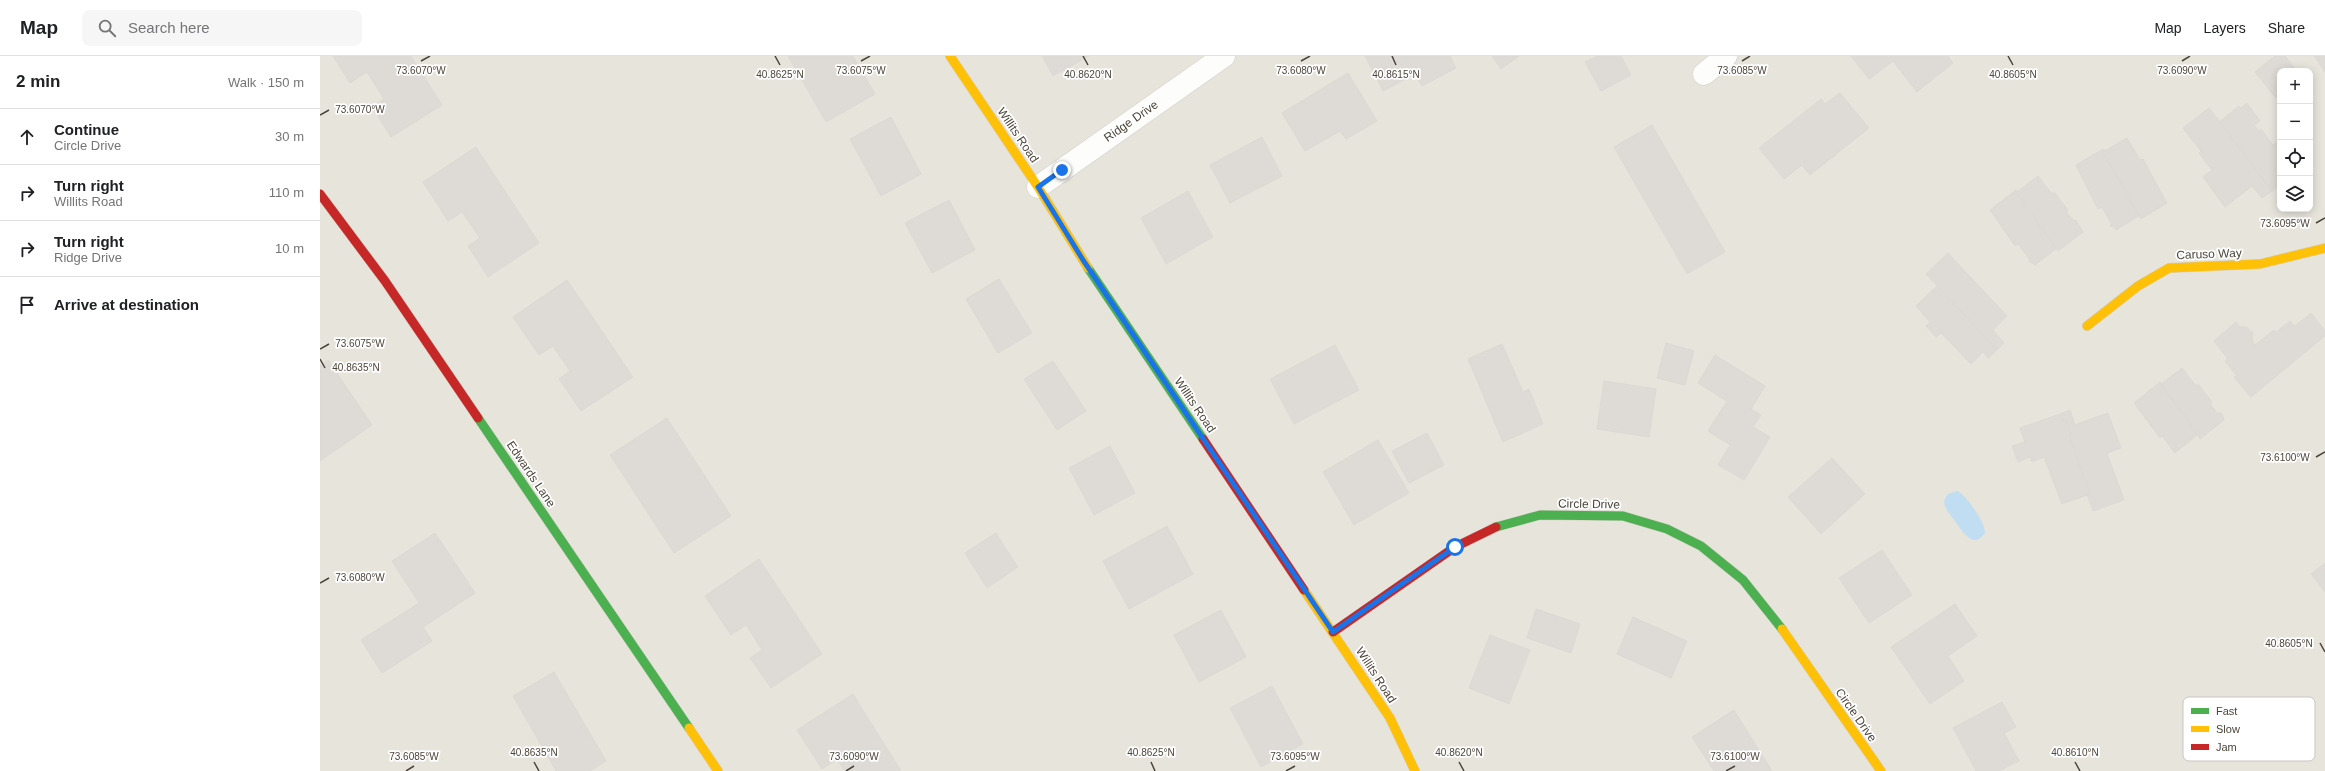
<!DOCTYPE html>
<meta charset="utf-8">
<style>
body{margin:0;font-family:Arial,sans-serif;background:#f6f6f6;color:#202124}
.controls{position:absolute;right:12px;top:12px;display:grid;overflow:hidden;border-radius:8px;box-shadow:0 2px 10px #0003}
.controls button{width:36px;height:36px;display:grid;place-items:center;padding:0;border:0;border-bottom:1px solid #e0e0e0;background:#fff;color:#202124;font:20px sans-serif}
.stop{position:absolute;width:12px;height:12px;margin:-9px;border:3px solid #1a73e8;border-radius:50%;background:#fff}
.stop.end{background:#1a73e8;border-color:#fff;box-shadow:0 1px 4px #0008}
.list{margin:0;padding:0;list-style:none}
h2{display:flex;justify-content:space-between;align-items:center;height:52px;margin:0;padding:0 16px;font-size:17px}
h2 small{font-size:13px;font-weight:400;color:#757577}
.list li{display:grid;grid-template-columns:26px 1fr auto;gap:12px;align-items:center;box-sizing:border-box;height:56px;padding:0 16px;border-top:1px solid #e0e0e0}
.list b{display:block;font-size:15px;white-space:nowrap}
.list p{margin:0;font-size:13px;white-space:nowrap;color:#757577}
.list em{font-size:13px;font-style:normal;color:#757577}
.icon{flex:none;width:22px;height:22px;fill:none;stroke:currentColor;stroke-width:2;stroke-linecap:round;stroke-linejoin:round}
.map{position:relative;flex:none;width:2005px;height:715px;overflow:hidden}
header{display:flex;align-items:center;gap:24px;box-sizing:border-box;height:56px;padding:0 20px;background:#fff;border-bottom:1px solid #e0e0e0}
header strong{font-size:19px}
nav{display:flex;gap:22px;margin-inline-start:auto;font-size:14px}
.search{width:280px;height:36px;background:#f6f6f6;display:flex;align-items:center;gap:10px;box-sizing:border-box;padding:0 14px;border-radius:8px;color:#757577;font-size:15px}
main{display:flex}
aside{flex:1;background:#fff}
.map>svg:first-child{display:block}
.residential{fill:#e7e4dc;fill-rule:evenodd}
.water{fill:#c0ddf1}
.building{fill:#dedbd6;stroke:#dcd9d4}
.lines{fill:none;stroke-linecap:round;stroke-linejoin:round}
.street-casing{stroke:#d2d0cb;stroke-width:23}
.fast-casing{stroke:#d3cfc5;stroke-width:10}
.slow-casing{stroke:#d3cfc5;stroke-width:10}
.jam-casing{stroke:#d3cfc5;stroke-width:10}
.street{stroke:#fdfdfc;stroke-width:22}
.fast{stroke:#4caf50;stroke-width:9}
.slow{stroke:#ffc107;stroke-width:9}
.jam{stroke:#c62828;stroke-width:9}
.route{stroke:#1a73e8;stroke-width:5}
.ticks{fill:none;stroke:#4b4439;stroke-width:1.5}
.labels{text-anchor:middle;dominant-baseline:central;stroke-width:3.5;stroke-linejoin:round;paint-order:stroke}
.street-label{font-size:12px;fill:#4b4439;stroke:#fff}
.key{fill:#fff;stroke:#c9c7c4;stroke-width:1}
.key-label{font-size:11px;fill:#4b4439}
.ticks-label{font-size:10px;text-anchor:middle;fill:#4b4439;stroke:#fff;stroke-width:3.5;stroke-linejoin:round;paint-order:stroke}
</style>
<header>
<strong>Map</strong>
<div class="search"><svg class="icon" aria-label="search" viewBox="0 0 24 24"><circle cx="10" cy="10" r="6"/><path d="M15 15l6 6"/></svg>Search here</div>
<nav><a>Map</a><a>Layers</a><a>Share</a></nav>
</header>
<main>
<aside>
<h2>2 min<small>Walk · 150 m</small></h2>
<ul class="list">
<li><svg class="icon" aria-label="ahead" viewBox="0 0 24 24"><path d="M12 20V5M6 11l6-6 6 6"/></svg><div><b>Continue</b><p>Circle Drive</p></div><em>30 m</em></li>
<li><svg class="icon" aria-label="right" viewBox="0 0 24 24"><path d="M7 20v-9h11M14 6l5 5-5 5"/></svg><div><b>Turn right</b><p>Willits Road</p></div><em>110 m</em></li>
<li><svg class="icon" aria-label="right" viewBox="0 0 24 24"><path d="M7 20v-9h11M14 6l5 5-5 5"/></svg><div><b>Turn right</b><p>Ridge Drive</p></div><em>10 m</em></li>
<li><svg class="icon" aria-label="arrive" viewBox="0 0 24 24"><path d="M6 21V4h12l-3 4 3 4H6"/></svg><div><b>Arrive at destination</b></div></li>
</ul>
</aside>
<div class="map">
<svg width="2005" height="715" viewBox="0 0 2005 715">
<rect width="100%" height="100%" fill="#f4f2ee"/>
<path class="residential" d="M0 0H2005V715H0ZM1960 15H1990V153H1960Z"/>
<path class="water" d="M1637 435C1646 438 1666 468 1665 477 1653 494 1643 476 1635 465 1632 461 1627 455 1625 450 1623 445 1625 442 1628 438Z"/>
<path class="building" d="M13 0H91L122 49 71 81 52 51 64 43 47 16 30 27Z
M468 0H533L555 38 506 66Z
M722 0H769L733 20Z
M1045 0H1130L1136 12 1102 30 1095 18 1063 35Z
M1172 0H1199L1181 13Z
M1277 0H1301L1311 19 1281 35 1265 6Z
M1531 0H1628L1633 7 1597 36 1573 5 1549 23Z
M1955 0H1965L1977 15H1960V39L1956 42 1935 16Z
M1994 0H2005V16Z
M1028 17 1057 65 1026 83 1020 75 985 95 962 57Z
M1520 37 1549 72 1490 119 1482 109 1464 123 1439 92 1501 43 1505 48Z
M1927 47 1940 65 1934 69 1939 75 1941 73 1953 89 1960 84V128L1952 135 1899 66 1919 50 1921 52Z
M1889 52 1952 135 1942 142 1932 130 1905 151 1883 121 1892 114 1879 97 1881 95 1863 72Z
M571 61 601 118 561 140 530 83Z
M1332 69 1405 196 1367 218 1294 91Z
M942 81 962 120 910 147 890 109Z
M1807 82 1820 104 1823 103 1847 147 1821 163 1783 96Z
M156 91 219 187 168 221 148 190 160 182 142 156 128 165 103 126Z
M1783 93 1785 95 1783 96 1819 160 1796 174 1794 170 1792 171 1790 169H1792L1782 151 1778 153 1756 109Z
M1718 120 1732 138 1734 136 1748 154 1746 156 1754 165 1756 164 1763 176 1738 195 1696 137Z
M1696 134 1697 136 1696 137 1737 192 1715 209 1709 205 1710 204 1698 188 1695 190 1670 154Z
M868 135 893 181 846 208 821 162Z
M629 144 655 194 612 217 585 167Z
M1628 197 1687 260 1673 274 1684 287 1677 294 1606 218Z
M679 223 712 277 678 297 646 243Z
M247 224 313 321 261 355 239 323 250 315 233 290 219 299 193 261Z
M1617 230 1677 294 1668 302 1663 296 1651 308 1621 277 1616 281 1606 270 1610 266 1596 250Z
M1991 257 2005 275V280L1931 341 1914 321 1917 320 1905 305 1908 303 1894 285 1916 266 1920 271H1927L1933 277 1932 285 1935 289 1954 274 1956 276 1970 265 1975 270Z
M1346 287 1374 295 1365 329 1337 322Z
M1182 288 1203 336 1209 333 1223 368 1183 386 1148 303Z
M1015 289 1039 334 974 368 950 323Z
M1395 299 1445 330 1431 353 1441 359 1433 371 1450 381 1424 424 1398 409 1410 389 1388 375 1407 345 1378 327Z
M8 304 52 369 0 405V310Z
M733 305 766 355 737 374 704 323Z
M1862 312 1876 330 1878 328 1892 346 1890 348 1898 358 1900 356 1902 358 1904 364 1880 383 1875 376 1876 375 1840 329Z
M1284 325 1336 333 1329 381 1277 373Z
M1840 326 1876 375 1875 376 1877 379 1855 397 1842 380 1840 382 1814 347Z
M1750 354 1755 369 1788 357 1801 392 1787 397 1804 444 1773 455 1767 439 1770 438 1749 380 1752 379 1746 364 1743 365 1740 358Z
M1740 358 1743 365 1746 364 1752 379 1749 380 1770 438 1742 448 1724 401 1712 406 1710 401 1698 406 1692 390 1705 386 1700 372Z
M347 362 411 460 354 497 290 399Z
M1107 377 1124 409 1089 427 1072 395Z
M1058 384 1089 437 1034 469 1003 416Z
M790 390 815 437 774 459 749 412Z
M1512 402 1545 438 1501 478 1468 441Z
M847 470 873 518 809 553 783 505Z
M115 477 155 537 103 571 112 585 62 617 41 584 99 547 72 505Z
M676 477 698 511 667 532 645 497Z
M1562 494 1592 539 1549 567 1519 522Z
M439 503 502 598 451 632 430 602 442 594 426 569 411 579 385 540Z
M2005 507V536L1991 518Z
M1635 548 1657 580 1628 600 1644 625 1610 648 1571 591Z
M1216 553 1260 568 1251 597 1207 582Z
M901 554 926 601 879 626 854 579Z
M1313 561 1367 585 1351 622 1297 598Z
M1170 579 1210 594 1189 648 1149 632Z
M234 616 286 705 270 715H236L193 640Z
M952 630 983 688 941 711 910 652Z
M533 638 581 715H525L517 703 502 713 477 674Z
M1682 646 1696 671 1684 677 1699 705 1679 715H1656L1633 672Z
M1414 654 1452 715H1394L1372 681Z"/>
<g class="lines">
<g class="street-casing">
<path id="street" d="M1384 18 1406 0
M718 131 904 0"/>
</g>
<g class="fast-casing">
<path id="fast" d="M768 212 883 383
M158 362 369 672
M1176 471 1220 459 1303 460 1347 473 1381 490 1423 524 1462 573"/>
</g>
<g class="slow-casing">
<path id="slow" d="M630 0 718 131 768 212
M1767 270 1818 230 1849 212 1940 208 2005 192
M984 534 1070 662 1095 715
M1462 573 1561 715
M369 672 398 715"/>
</g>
<g class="jam-casing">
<path id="jam" d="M0 138 65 225 158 362
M883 383 984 534
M1013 576 1135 491 1176 471"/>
</g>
<use href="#street" class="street"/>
<use href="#fast" class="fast"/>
<use href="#slow" class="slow"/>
<use href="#jam" class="jam"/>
</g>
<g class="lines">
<path class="route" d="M742 114 718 131 763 204 1013 576 1135 491"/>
</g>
<path class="ticks" d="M455 0 460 9M763 0 768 9M1072 0 1076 9M1688 0 1693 9M101 5 110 0M541 5 550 0M981 5 990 0M1422 5 1430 0M1862 5 1870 0M0 59 9 54M1996 167 2005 162M0 293 9 288M0 303 5 312M1996 401 2005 396M0 527 9 522M2000 587 2005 596M214 706 219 715M831 706 835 715M1139 706 1144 715M1755 706 1760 715M86 715 94 710M526 715 534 710M966 715 975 710M1406 715 1415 710"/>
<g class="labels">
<g class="street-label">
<text transform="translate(811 65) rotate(-35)">Ridge Drive</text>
<text transform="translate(698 79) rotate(56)">Willits Road</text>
<text transform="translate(1889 198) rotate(-2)">Caruso Way</text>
<text transform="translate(875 349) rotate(56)">Willits Road</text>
<text transform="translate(211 418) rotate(56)">Edwards Lane</text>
<text transform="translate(1269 448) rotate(1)">Circle Drive</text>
<text transform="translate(1056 619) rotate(57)">Willits Road</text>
<text transform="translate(1536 659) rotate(55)">Circle Drive</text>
</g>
</g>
<rect x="1863" y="641" width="132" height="64" rx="6" class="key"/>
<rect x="1871" y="652" width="18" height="6" fill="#4caf50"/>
<rect x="1871" y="670" width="18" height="6" fill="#ffc107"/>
<rect x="1871" y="688" width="18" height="6" fill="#c62828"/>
<g class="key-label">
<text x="1896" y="659">Fast</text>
<text x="1896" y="677">Slow</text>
<text x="1896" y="695">Jam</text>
</g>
<g class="ticks-label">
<text x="101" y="18">73.6070°W</text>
<text x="1422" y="18">73.6085°W</text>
<text x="1862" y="18">73.6090°W</text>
<text x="541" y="18">73.6075°W</text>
<text x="981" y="18">73.6080°W</text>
<text x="460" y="22">40.8625°N</text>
<text x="768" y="22">40.8620°N</text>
<text x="1076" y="22">40.8615°N</text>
<text x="1693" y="22">40.8605°N</text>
<text x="40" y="57">73.6070°W</text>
<text x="1965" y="171">73.6095°W</text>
<text x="40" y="291">73.6075°W</text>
<text x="36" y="315">40.8635°N</text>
<text x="1965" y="405">73.6100°W</text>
<text x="40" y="525">73.6080°W</text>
<text x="1969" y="591">40.8605°N</text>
<text x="214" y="700">40.8635°N</text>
<text x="831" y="700">40.8625°N</text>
<text x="1139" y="700">40.8620°N</text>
<text x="1755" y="700">40.8610°N</text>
<text x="94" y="704">73.6085°W</text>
<text x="534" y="704">73.6090°W</text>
<text x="975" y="704">73.6095°W</text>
<text x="1415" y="704">73.6100°W</text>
</g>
</svg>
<div class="controls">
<button>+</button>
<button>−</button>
<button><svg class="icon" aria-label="locate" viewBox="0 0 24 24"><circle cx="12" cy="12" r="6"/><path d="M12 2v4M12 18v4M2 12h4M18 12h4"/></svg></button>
<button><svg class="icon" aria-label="layers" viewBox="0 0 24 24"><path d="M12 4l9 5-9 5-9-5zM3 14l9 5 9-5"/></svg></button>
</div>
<div class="stop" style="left:1135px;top:491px"></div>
<div class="stop end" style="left:742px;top:114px"></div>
</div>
</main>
